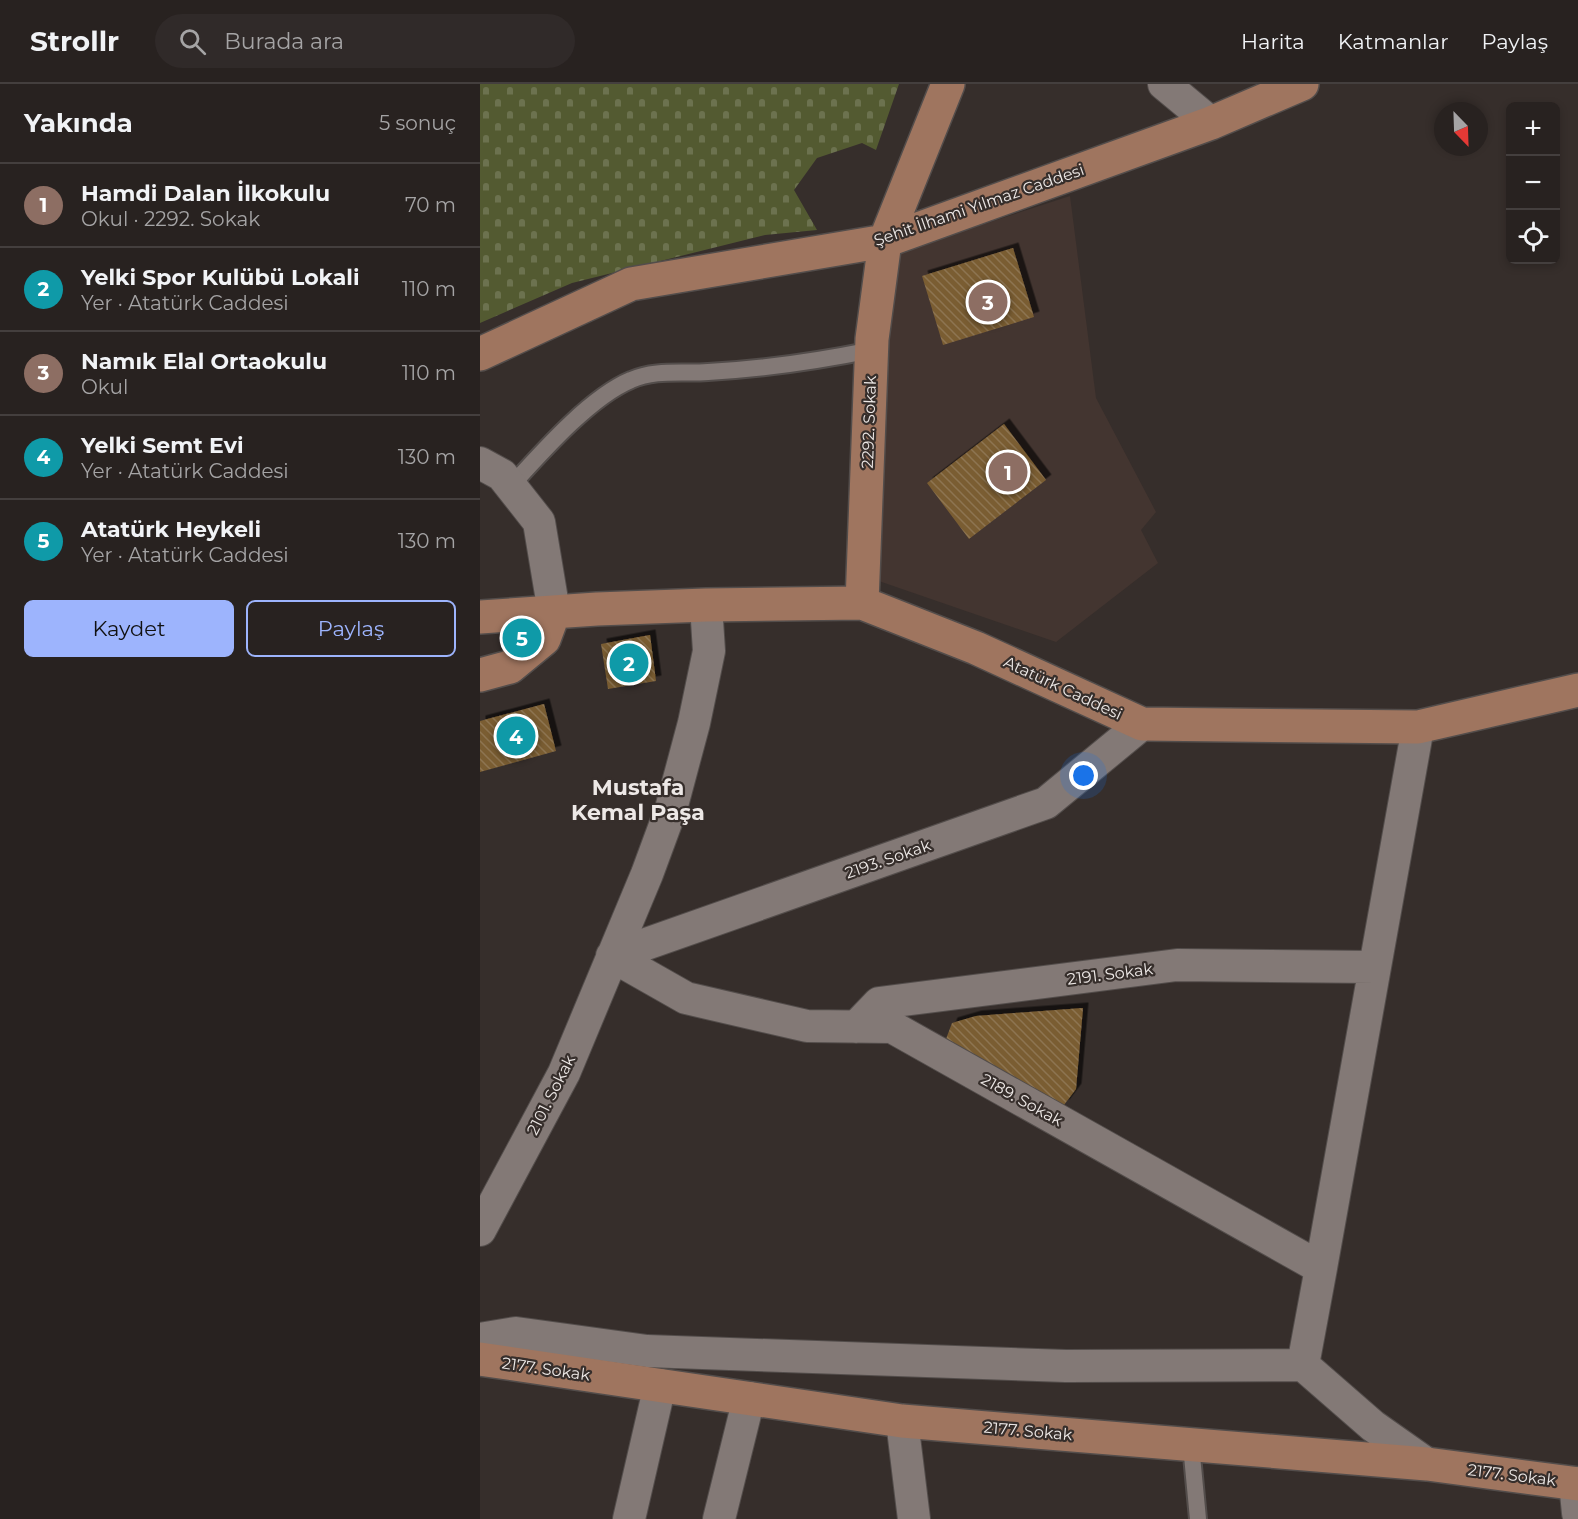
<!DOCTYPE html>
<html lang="tr">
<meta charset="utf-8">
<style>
body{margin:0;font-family:Montserrat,sans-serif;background:#302a29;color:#f1f3f6}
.controls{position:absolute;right:18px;top:18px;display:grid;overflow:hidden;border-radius:9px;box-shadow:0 3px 9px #0003}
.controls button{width:54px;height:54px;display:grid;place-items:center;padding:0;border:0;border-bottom:2px solid #443f3e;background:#282220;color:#f1f3f6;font:30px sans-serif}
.compass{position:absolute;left:954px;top:18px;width:54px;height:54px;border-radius:50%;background:#282220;box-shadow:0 3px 9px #0003;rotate:157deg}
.you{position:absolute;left:604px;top:692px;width:21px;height:21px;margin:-15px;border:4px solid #fff;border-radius:50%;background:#1a73e8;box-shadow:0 0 0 9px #1a73e833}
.badge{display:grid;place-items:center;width:39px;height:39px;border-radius:50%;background:#9db4fd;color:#fff;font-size:20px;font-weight:700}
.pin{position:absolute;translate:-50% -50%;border:3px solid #fff;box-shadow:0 2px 6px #0006}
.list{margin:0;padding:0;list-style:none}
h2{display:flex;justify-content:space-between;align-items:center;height:78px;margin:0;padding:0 24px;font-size:26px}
h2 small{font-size:20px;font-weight:400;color:#a5a4a5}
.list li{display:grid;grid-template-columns:39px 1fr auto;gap:18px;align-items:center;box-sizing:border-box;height:84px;padding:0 24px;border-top:2px solid #443f3e}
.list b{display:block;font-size:22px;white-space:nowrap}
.list p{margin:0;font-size:20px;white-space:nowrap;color:#a5a4a5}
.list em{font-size:20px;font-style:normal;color:#a5a4a5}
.actions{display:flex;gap:12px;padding:18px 24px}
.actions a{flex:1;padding:14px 0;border:2px solid #9db4fd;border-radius:9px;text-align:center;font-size:21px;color:#9db4fd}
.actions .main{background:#9db4fd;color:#111}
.icon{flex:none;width:33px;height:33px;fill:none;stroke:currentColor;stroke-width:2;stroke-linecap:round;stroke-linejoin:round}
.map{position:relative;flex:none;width:1098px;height:1435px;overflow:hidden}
header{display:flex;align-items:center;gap:36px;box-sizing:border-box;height:84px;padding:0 30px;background:#282220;border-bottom:2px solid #443f3e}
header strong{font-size:28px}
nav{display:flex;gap:33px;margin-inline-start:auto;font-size:21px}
.search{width:420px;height:54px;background:#302a29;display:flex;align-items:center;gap:15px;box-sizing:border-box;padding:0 21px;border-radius:33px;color:#a5a4a5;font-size:22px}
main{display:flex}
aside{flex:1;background:#282220}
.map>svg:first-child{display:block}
.built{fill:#433530}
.cemetery{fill:url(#cemetery-stones)}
.building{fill:url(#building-back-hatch);filter:url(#shadow)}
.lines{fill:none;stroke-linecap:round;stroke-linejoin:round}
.lane-casing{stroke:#534d4b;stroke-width:20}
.street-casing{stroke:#534d4b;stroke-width:34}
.secondary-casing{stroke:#534d4b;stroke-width:36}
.lane{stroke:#837976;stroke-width:16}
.street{stroke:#837976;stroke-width:32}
.secondary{stroke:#9f755f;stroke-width:33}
.labels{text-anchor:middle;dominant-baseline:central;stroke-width:4.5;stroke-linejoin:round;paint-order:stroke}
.street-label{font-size:16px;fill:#ede8e6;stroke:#362e2b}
.district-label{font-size:22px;font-weight:bold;fill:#ede8e6;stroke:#362e2b}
</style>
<header>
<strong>Strollr</strong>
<div class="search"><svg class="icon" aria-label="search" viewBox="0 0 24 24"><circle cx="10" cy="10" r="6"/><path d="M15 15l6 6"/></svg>Burada ara</div>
<nav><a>Harita</a><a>Katmanlar</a><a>Paylaş</a></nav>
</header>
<main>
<aside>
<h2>Yakında<small>5 sonuç</small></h2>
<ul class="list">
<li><span class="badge" style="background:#8d6e63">1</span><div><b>Hamdi Dalan İlkokulu</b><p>Okul · 2292. Sokak</p></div><em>70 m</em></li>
<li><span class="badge" style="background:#0f9aa8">2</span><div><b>Yelki Spor Kulübü Lokali</b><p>Yer · Atatürk Caddesi</p></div><em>110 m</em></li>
<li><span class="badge" style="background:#8d6e63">3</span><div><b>Namık Elal Ortaokulu</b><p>Okul</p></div><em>110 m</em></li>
<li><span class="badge" style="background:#0f9aa8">4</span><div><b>Yelki Semt Evi</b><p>Yer · Atatürk Caddesi</p></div><em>130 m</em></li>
<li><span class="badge" style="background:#0f9aa8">5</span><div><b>Atatürk Heykeli</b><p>Yer · Atatürk Caddesi</p></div><em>130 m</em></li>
</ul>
<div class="actions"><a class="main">Kaydet</a><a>Paylaş</a></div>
</aside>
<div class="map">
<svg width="1098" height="1435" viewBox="0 0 1098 1435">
<defs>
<pattern id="cemetery-stones" width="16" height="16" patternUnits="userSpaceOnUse" patternTransform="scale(1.5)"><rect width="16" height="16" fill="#535a31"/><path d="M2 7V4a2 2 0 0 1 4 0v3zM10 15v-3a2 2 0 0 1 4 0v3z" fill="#6c724f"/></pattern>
<pattern id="building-back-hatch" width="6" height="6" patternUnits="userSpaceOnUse" patternTransform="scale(1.5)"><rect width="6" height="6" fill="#7a5d33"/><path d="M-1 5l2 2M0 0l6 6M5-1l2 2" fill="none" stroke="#8d7451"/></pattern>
<filter id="shadow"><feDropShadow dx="5.5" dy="-5.5" stdDeviation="0" flood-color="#0009"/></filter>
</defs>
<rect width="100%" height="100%" fill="#362e2b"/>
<path class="built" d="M590 112 616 314 676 428 661 446 678 479 576 558 393 495 407 267 418 168Z"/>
<path class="cemetery" d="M0 0H419L396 66 382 59 337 74 314 106 337 146 285 151 92 199 0 239Z"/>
<path class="building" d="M533 164 554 233 463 261 442 192Z
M524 340 566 396 489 455 447 399Z
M170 551 176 597 128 605 121 560Z
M64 620 76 667 0 688V637Z
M603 924 596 1005 584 1021 466 955 472 939 496 932Z"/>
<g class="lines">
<g class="lane-casing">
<path id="lane" d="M31 402C61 369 110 313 151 296 175 285 203 290 228 288 283 285 338 277 392 266
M711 1361 718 1435"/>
</g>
<g class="street-casing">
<path id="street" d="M684 0 731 39
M0 379 22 391 59 438 74 528
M132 872 206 914 327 942 412 943 841 1184 823 1281
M132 872 566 719 662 640
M376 943 399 919 697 881 895 883
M0 1146 84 989 167 790 191 725 214 639 229 567 226 521
M841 1184 938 643
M0 1255 36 1249 167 1267 586 1282 823 1281 893 1342 947 1380
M422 1337 434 1435
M1095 1399 1098 1429
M149 1435 180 1301
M239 1435 269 1314"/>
</g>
<g class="secondary-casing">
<path id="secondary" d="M0 270 151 200 405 157 731 39 822 0
M382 519 392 255 405 157 468 0
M0 533 117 525 226 521 382 519 496 564 662 640 938 643 1098 606
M0 591 30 583 64 555 74 528
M0 1275 422 1337 947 1380 1098 1400"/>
</g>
<use href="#lane" class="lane"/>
<use href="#street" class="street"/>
<use href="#secondary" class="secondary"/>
</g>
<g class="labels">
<g class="street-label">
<text transform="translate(499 121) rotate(-19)">Şehit İlhami Yılmaz Caddesi</text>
<text transform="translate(389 338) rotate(-88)">2292. Sokak</text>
<text transform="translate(583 604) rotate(25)">Atatürk Caddesi</text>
<text transform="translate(408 775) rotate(-19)">2193. Sokak</text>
<text transform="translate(630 890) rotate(-7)">2191. Sokak</text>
<text transform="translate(71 1011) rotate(-63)">2101. Sokak</text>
<text transform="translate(542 1016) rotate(29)">2189. Sokak</text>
<text transform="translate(66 1285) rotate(8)">2177. Sokak</text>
<text transform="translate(548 1347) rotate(5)">2177. Sokak</text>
<text transform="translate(1032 1391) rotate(7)">2177. Sokak</text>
</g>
<g class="district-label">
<text x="158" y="703">Mustafa<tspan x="158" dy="25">Kemal Paşa</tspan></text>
</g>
</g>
</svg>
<div class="controls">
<button>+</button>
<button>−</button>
<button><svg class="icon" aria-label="locate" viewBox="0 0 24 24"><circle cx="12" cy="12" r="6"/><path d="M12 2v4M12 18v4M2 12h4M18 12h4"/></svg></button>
</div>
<svg class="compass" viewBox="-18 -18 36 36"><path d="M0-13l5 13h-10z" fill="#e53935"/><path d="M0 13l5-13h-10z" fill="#a5a4a5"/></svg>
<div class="you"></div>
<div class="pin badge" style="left:528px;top:388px;background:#8d6e63">1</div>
<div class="pin badge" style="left:149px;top:579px;background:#0f9aa8">2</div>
<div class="pin badge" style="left:508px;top:218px;background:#8d6e63">3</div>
<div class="pin badge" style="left:36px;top:652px;background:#0f9aa8">4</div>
<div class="pin badge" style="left:42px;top:554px;background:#0f9aa8">5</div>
</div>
</main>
